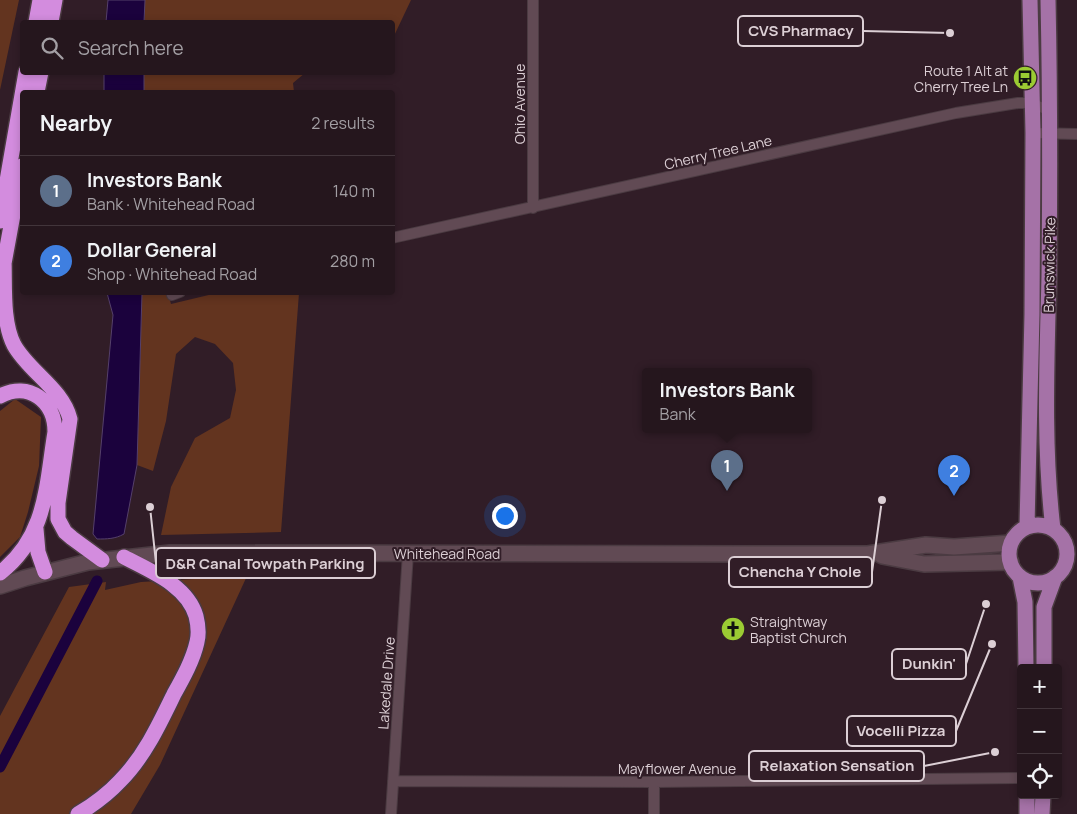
<!DOCTYPE html>
<meta charset="utf-8">
<style>
body{margin:0;font-family:Manrope,sans-serif;background:#31232a;color:#f1f3f6}
.controls{position:absolute;right:15px;bottom:15px;display:grid;overflow:hidden;border-radius:5px;box-shadow:0 2px 8px #0003}
.controls button{width:45px;height:45px;display:grid;place-items:center;padding:0;border:0;border-bottom:1px solid #42353b;background:#25161d;color:#f1f3f6;font:25px sans-serif}
.you{position:absolute;left:504px;top:515px;width:18px;height:18px;margin:-12px;border:4px solid #fff;border-radius:50%;background:#1a73e8;box-shadow:0 0 0 8px #1a73e833}
.badge{display:grid;place-items:center;width:32px;height:32px;border-radius:50%;background:#9bcb33;color:#fff;font-size:16px;font-weight:700}
.pin{position:absolute;translate:-50% -41px;filter:drop-shadow(0 1px 2px #0008)}
.pin::after{content:'';position:absolute;top:26px;width:18px;height:15px;background:inherit;clip-path:polygon(0 0,100% 0,50% 100%)}
.popup{position:absolute;left:642px;top:368px;width:170px;height:65px;box-sizing:border-box;display:grid;place-content:center;border-radius:5px;background:#25161d;filter:drop-shadow(0 1px 4px #0005);font-size:16px;white-space:nowrap;color:#a39fa4}
.popup b{font-size:19px;color:#f1f3f6}
.popup::after{content:'';position:absolute;left:50%;top:100%;margin-left:-10px;border:10px solid transparent;border-top-color:#25161d}
.list{margin:0;padding:0;list-style:none}
h2{display:flex;justify-content:space-between;align-items:center;height:65px;margin:0;padding:0 20px;font-size:21px}
h2 small{font-size:16px;font-weight:400;color:#a39fa4}
.list li{display:grid;grid-template-columns:32px 1fr auto;gap:15px;align-items:center;box-sizing:border-box;height:70px;padding:0 20px;border-top:1px solid #42353b}
.list b{display:block;font-size:19px;white-space:nowrap}
.list p{margin:0;font-size:16px;white-space:nowrap;color:#a39fa4}
.list em{font-size:16px;font-style:normal;color:#a39fa4}
.icon{flex:none;width:28px;height:28px;fill:none;stroke:currentColor;stroke-width:2;stroke-linecap:round;stroke-linejoin:round}
.map{position:relative;flex:none;width:1077px;height:814px;overflow:hidden}
.search{position:absolute;background:#25161d;box-shadow:0 2px 8px #0003;left:20px;top:20px;width:375px;height:55px;display:flex;align-items:center;gap:12px;box-sizing:border-box;padding:0 18px;border-radius:5px;color:#a39fa4;font-size:19px}
.panel{position:absolute;background:#25161d;box-shadow:0 2px 8px #0003;left:20px;top:90px;width:375px;height:205px;border-radius:5px}
.map>svg:first-child{display:block}
.green{fill:#63341f}
.water{fill:#1b023d;stroke:#55406b}
.lines{fill:none;stroke-linecap:round;stroke-linejoin:round}
.canal{stroke:#1b023d;stroke-width:11}
.street-casing{stroke:#4b3b42;stroke-width:12}
.secondary-casing{stroke:#4b3b42;stroke-width:18}
.primary-casing{stroke:#4b3b42;stroke-width:18}
.highway-casing{stroke:#4b3b42;stroke-width:18}
.street{stroke:#614a54;stroke-width:10}
.secondary{stroke:#614a54;stroke-width:15}
.primary{stroke:#a572a7;stroke-width:15}
.highway{stroke:#d38cde;stroke-width:15}
.labels{text-anchor:middle;dominant-baseline:central;stroke-width:4;stroke-linejoin:round;paint-order:stroke}
.poi-label{font-size:14px;fill:#dccfd5;stroke:#311d27;text-anchor:end}
.street-label{font-size:14px;fill:#dccfd5;stroke:#311d27}
.leader{fill:none;stroke:#dccfd5;stroke-width:2}
.callout-dot{fill:#dccfd5;stroke:#311d27;stroke-width:2}
.callout{fill:#311d27;stroke:#dccfd5;stroke-width:2}
.callout-label{font-size:15px;text-anchor:middle;font-weight:bold;fill:#dccfd5}
</style>
<div class="map">
<svg width="1077" height="814" viewBox="0 0 1077 814">
<rect width="100%" height="100%" fill="#311d27"/>
<path class="green" d="M0 0H19L0 90Z
M145 0H411L393 38 392 22H144Z
M144 73V72L305 73 293 83 294 92H144Z
M142 293H168L171 304 217 293H299L281 532 161 535 171 487 195 438 230 418 236 390 233 363 215 344 195 337 176 354 166 421 153 471 137 465Z
M15 399 41 417 39 466 28 512 20 537 0 557V411Z
M247 576 160 765 131 814H0V716L69 587 106 582 105 590 141 582Z"/>
<path class="water" d="M108 0H145L144 22H106Z
M104 73H144V92H104Z
M107 293H142L137 465 124 534C115 539 107 539 97 539L93 534 113 315Z"/>
<g class="lines">
<path class="canal" d="M0 767 97 581"/>
<g class="street-casing">
<path id="street" d="M533 0V208
M1033 133 1077 134
M392 238 956 113 1018 103H1031L1050 111
M172 295 180 292
M393 781 654 782 1021 778
M654 782V814
M391 814 408 553"/>
</g>
<g class="secondary-casing">
<path id="secondary" d="M882 556 924 564 1011 562
M0 586 25 578 88 562 170 553 846 554H868L926 545 954 547 1011 543"/>
</g>
<g class="primary-casing">
<path id="primary" d="M1048 0C1050 92 1050 184 1049 276 1047 360 1043 445 1053 529
M1009 554a29 29 0 1 1 58 0a29 29 0 1 1-58 0Z
M1027 526 1032 314 1033 133 1030 0
M1020 577 1025 602 1026 668
M1044 668V607L1055 577
M1027 814V795
M1042 814 1043 795"/>
</g>
<g class="highway-casing">
<path id="highway" d="M36 22 40 0
M51 22 55 0
M37 92 41 72
M0 221 26 72
M4 260C5 285 2 322 14 345 29 372 62 388 70 419L58 503V519L65 532 72 538 102 560
M3 269 22 166
M0 396C29 381 55 401 55 432 46 486 47 536 0 573
M36 529 38 552 45 572
M78 814C93 805 108 794 120 781 144 757 159 725 174 694 183 678 193 660 197 642 199 634 198 624 196 616 187 585 150 571 124 557"/>
</g>
<use href="#street" class="street"/>
<use href="#secondary" class="secondary"/>
<use href="#primary" class="primary"/>
<use href="#highway" class="highway"/>
</g>
<defs>
<g id="bus-disc" transform="scale(1.25)"><circle r="9.5" fill="#9bcb33" stroke="#311d27"/><path d="M-5-6H5V4H4V6H2V4H-2V6H-4V4H-5ZM-3.5-4V0h7V-4ZM-3.5 1.2v1.5H-2V1.2ZM2 1.2v1.5H3.5V1.2Z" fill="#111"/></g>
<g id="church-disc" transform="scale(1.25)"><circle r="9.5" fill="#9bcb33" stroke="#311d27"/><path d="M-1.2-6h2.4v3.5h3.3v2.4h-3.3V6h-2.4V-.1h-3.3v-2.4h3.3Z" fill="#111"/></g>
</defs>
<g fill-rule="evenodd">
<use href="#bus-disc" x="1025" y="78"/>
<use href="#church-disc" x="733" y="629"/>
</g>
<g class="labels">
<g class="poi-label">
<text x="1008" y="70">Route 1 Alt at<tspan x="1008" dy="16">Cherry Tree Ln</tspan></text>
<text x="750" y="621" text-anchor="start">Straightway<tspan x="750" dy="16">Baptist Church</tspan></text>
</g>
<g class="street-label">
<text transform="translate(519 104) rotate(-90)">Ohio Avenue</text>
<text transform="translate(718 152) rotate(-13)">Cherry Tree Lane</text>
<text transform="translate(1049 265) rotate(-89)">Brunswick Pike</text>
<text x="447" y="553">Whitehead Road</text>
<text transform="translate(386 683) rotate(-86)">Lakedale Drive</text>
<text x="677" y="768">Mayflower Avenue</text>
</g>
</g>
<path class="leader" d="M950 33L863 31M150 507L156 563M882 500L872 572M986 604L966 664M992 644L956 731M995 752L924 766"/>
<g class="callout-dot">
<circle cx="950" cy="33" r="5"/>
<circle cx="150" cy="507" r="5"/>
<circle cx="882" cy="500" r="5"/>
<circle cx="986" cy="604" r="5"/>
<circle cx="992" cy="644" r="5"/>
<circle cx="995" cy="752" r="5"/>
</g>
<g class="callout">
<rect x="738" y="16" width="125" height="30" rx="5"/>
<rect x="156" y="548" width="219" height="30" rx="5"/>
<rect x="729" y="557" width="143" height="30" rx="5"/>
<rect x="892" y="649" width="74" height="30" rx="5"/>
<rect x="847" y="716" width="109" height="30" rx="5"/>
<rect x="749" y="751" width="175" height="30" rx="5"/>
</g>
<g class="callout-label">
<text x="801" y="36">CVS Pharmacy</text>
<text x="265" y="569">D&amp;R Canal Towpath Parking</text>
<text x="800" y="577">Chencha Y Chole</text>
<text x="929" y="669">Dunkin'</text>
<text x="901" y="736">Vocelli Pizza</text>
<text x="837" y="771">Relaxation Sensation</text>
</g>
</svg>
<div class="controls">
<button>+</button>
<button>−</button>
<button><svg class="icon" aria-label="locate" viewBox="0 0 24 24"><circle cx="12" cy="12" r="6"/><path d="M12 2v4M12 18v4M2 12h4M18 12h4"/></svg></button>
</div>
<div class="you"></div>
<div class="pin badge" style="left:727px;top:491px;background:#5c6f8a">1</div>
<div class="popup"><b>Investors Bank</b>Bank</div>
<div class="pin badge" style="left:954px;top:496px;background:#3f7fe0">2</div>
<div class="search"><svg class="icon" aria-label="search" viewBox="0 0 24 24"><circle cx="10" cy="10" r="6"/><path d="M15 15l6 6"/></svg>Search here</div>
<section class="panel">
<h2>Nearby<small>2 results</small></h2>
<ul class="list">
<li><span class="badge" style="background:#5c6f8a">1</span><div><b>Investors Bank</b><p>Bank · Whitehead Road</p></div><em>140 m</em></li>
<li><span class="badge" style="background:#3f7fe0">2</span><div><b>Dollar General</b><p>Shop · Whitehead Road</p></div><em>280 m</em></li>
</ul>
</section>
</div>
